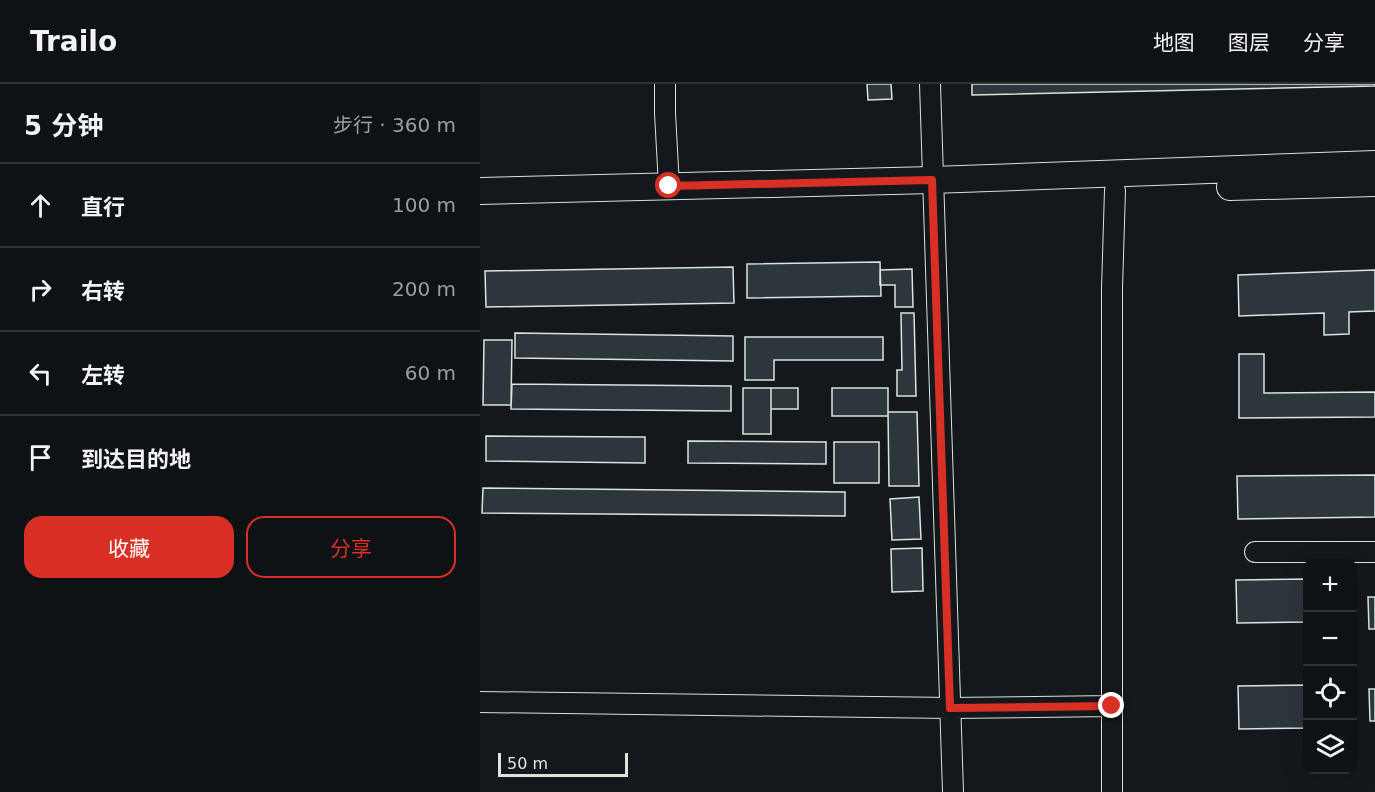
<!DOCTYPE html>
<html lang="zh">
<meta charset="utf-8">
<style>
body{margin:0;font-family:"DejaVu Sans","Noto Sans SC",sans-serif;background:#181b1e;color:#f1f3f6}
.controls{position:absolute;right:18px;bottom:18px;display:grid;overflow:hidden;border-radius:12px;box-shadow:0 6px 24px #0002}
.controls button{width:54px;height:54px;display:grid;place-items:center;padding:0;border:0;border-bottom:2px solid #2f3234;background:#0f1215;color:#f1f3f6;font:30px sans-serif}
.scale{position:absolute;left:18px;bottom:15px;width:130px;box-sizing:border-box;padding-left:6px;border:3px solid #d8e6dc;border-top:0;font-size:16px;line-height:21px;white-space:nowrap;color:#d8e6dc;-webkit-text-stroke:4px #14181c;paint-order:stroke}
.stop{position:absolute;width:18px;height:18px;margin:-14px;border:4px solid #d93025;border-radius:50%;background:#fff}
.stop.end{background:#d93025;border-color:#fff;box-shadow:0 2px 6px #0008}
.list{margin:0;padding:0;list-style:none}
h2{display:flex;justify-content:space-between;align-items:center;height:78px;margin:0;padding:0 24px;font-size:26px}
h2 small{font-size:20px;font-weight:400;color:#9b9ea0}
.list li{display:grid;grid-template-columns:39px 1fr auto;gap:18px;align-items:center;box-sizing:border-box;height:84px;padding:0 24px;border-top:2px solid #2f3234}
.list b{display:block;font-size:22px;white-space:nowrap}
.list em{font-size:20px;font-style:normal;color:#9b9ea0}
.actions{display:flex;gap:12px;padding:18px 24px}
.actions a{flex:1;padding:14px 0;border:2px solid #d93025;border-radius:18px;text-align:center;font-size:21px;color:#d93025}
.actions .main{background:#d93025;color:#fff}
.icon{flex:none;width:33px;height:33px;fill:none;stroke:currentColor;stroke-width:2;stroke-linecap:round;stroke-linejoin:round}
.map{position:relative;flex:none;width:895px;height:708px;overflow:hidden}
header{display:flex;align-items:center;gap:36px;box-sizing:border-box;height:84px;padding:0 30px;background:#0f1215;border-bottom:2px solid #2f3234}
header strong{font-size:28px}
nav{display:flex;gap:33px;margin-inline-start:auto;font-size:21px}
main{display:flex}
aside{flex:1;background:#0f1215}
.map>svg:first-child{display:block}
.building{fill:#2c363c;stroke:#d8e6dc;stroke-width:1.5}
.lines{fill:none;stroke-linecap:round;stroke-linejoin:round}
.minor-casing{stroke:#d8e6dc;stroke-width:22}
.major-casing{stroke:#d8e6dc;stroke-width:28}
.minor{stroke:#14181c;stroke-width:20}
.major{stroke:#14181c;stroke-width:26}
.route{stroke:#d93025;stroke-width:8}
</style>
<header>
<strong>Trailo</strong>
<nav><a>地图</a><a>图层</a><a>分享</a></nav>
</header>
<main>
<aside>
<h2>5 分钟<small>步行 · 360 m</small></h2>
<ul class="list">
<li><svg class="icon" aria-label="ahead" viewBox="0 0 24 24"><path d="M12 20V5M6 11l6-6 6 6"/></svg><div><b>直行</b></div><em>100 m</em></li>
<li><svg class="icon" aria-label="right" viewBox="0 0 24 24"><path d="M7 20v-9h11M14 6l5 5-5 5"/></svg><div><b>右转</b></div><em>200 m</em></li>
<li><svg class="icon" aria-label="left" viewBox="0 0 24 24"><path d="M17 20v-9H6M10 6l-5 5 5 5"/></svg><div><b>左转</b></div><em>60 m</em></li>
<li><svg class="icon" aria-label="arrive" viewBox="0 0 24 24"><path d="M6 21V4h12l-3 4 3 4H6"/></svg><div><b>到达目的地</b></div></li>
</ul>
<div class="actions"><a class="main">收藏</a><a>分享</a></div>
</aside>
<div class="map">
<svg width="895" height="708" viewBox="0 0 895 708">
<rect width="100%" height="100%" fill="#14181c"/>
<path class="building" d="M387 0H411L412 15 388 16Z
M492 0H895V2L492 11Z
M400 178 401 212 267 214V180Z
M253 183 254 219 6 223 5 187Z
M432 185 433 223H415V201H400V186Z
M895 186V227L869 228V250L844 251V229L759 232 758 191Z
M421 229H434L436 312H417V286H422Z
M35 249 253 252V277L35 274Z
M265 253H403V276H294V296H265Z
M4 256H32L31 321H3Z
M759 270H784V309L895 308V333L759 334Z
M32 300 251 302V327L31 325Z
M263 304H291V350H263Z
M291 304H318V325H291Z
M352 304H408V332H352Z
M408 328H437L439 402H409Z
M6 352 165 353V379L6 377Z
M208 357 346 358V380L208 379Z
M354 358H399V399H354Z
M895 391V433L758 435 757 392Z
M3 404 365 408V432L2 429Z
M439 413 441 455 412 456 410 415Z
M442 464 443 507 412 508 411 465Z
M828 495V538L757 539 756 496Z
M888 513H895V545H889Z
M828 601V644L759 645 758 602Z
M889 605H895V637H890Z"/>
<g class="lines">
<g class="minor-casing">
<path id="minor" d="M185 0V29L189 102
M450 0 473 708
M775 468H895
M0 618 470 624 632 622
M632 708V205L635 106"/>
</g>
<g class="major-casing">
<path id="major" d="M750 103 895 99
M0 107 452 96 895 80"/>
</g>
<use href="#minor" class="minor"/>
<use href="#major" class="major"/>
</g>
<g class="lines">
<path class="route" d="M189 102 452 96 470 624 632 622"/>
</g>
</svg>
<div class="controls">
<button>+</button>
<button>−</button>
<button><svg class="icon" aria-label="locate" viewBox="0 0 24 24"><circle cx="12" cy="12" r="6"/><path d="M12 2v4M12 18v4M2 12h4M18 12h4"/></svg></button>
<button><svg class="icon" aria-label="layers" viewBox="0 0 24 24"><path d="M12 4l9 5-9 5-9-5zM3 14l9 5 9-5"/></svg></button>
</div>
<div class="scale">50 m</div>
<div class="stop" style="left:189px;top:102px"></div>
<div class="stop end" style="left:632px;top:622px"></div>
</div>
</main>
